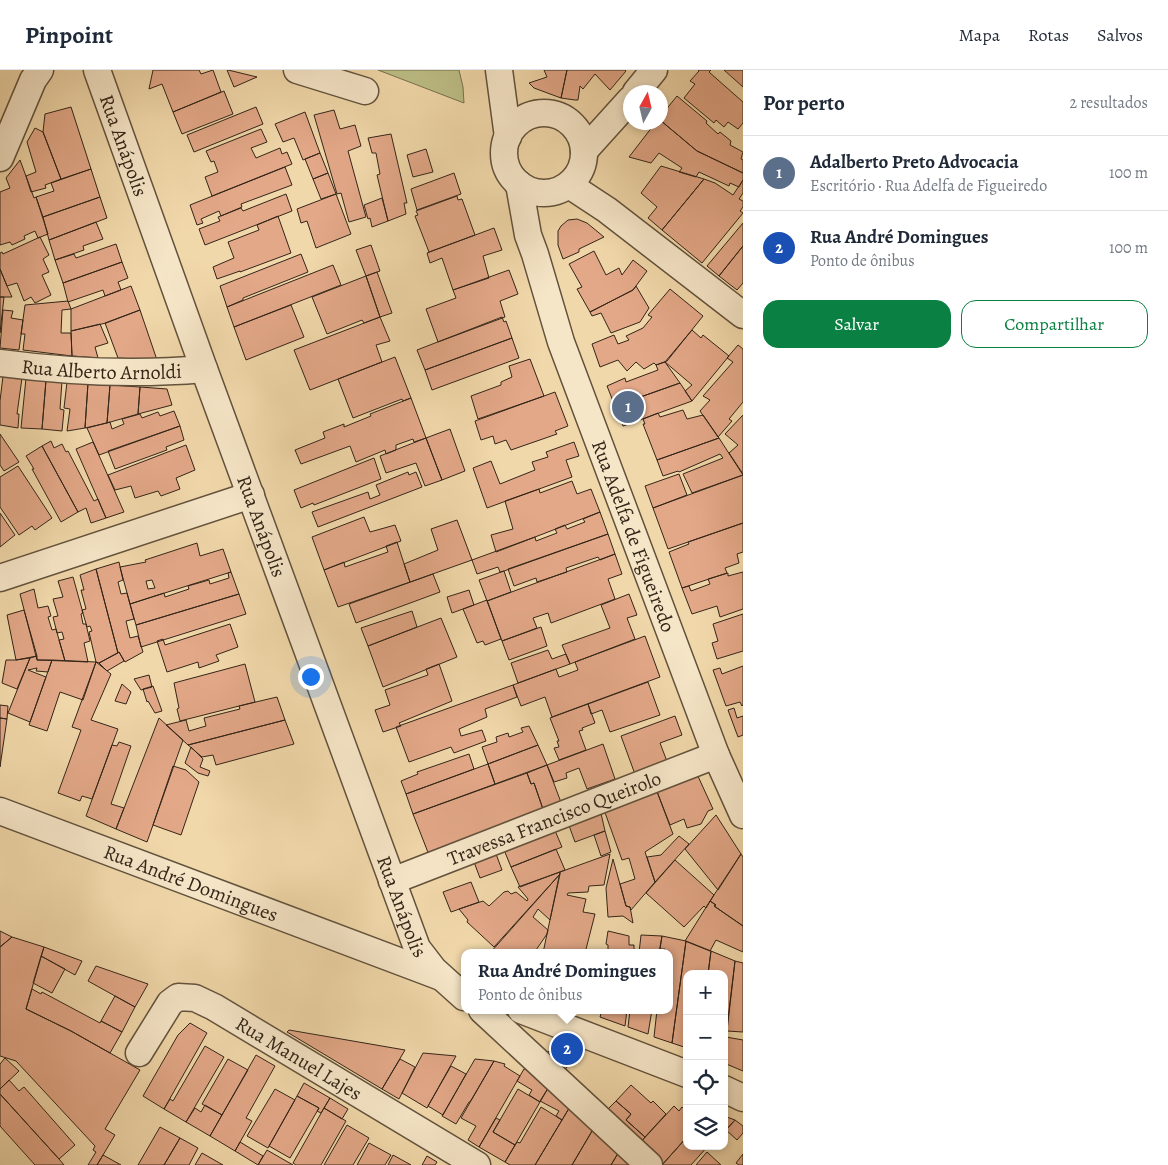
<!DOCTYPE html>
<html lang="pt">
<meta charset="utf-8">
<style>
body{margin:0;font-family:Alegreya,serif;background:#f6f6f7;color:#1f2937}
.controls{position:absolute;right:15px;bottom:15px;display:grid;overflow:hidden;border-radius:10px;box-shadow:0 2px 8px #0003}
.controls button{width:45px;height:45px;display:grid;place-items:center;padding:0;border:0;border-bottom:1px solid #e0e1e3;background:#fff;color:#1f2937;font:25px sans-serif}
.compass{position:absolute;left:623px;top:15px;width:45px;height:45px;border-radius:50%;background:#fff;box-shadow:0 2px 8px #0003;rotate:8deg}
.you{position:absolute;left:310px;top:606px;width:18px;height:18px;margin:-12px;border:4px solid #fff;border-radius:50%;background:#1a73e8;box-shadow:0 0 0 8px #1a73e833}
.badge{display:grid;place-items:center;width:32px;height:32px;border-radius:50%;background:#0b8043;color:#fff;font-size:16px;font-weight:700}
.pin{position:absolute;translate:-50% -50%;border:2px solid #fff;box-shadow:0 1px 5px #0006}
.popup{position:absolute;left:461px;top:879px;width:212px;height:65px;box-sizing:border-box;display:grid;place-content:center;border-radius:10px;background:#fff;filter:drop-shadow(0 1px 4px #0005);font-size:16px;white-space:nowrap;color:#747a83}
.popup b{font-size:19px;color:#1f2937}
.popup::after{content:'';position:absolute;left:50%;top:100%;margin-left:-10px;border:10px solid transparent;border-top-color:#fff}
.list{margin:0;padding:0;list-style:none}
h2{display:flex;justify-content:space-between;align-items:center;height:65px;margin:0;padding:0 20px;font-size:21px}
h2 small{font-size:16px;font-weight:400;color:#747a83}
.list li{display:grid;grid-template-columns:32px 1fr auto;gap:15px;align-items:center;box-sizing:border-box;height:75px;padding:0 20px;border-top:1px solid #e0e1e3}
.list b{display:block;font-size:19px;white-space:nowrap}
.list p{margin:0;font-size:16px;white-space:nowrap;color:#747a83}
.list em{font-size:16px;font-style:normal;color:#747a83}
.actions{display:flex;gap:10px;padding:15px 20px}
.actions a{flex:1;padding:11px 0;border:1px solid #0b8043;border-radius:15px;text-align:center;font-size:18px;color:#0b8043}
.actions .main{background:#0b8043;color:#fff}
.icon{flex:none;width:28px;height:28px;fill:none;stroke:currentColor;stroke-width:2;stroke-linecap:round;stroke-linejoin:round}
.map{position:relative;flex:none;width:743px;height:1095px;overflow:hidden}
header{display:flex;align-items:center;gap:30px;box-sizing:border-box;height:70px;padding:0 25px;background:#fff;border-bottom:1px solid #e0e1e3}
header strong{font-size:24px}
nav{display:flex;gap:28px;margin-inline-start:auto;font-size:18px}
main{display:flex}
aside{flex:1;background:#fff}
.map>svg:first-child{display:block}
.green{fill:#bdbe86;stroke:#78724f}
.building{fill:#e3a888;stroke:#332518;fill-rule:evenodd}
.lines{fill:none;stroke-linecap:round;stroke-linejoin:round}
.minor-casing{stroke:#62523c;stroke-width:29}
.minor{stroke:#f6e6c8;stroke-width:26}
.labels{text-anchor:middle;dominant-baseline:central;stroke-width:4.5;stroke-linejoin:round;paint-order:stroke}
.street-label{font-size:20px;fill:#332518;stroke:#f6e6c8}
</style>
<header>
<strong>Pinpoint</strong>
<nav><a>Mapa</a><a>Rotas</a><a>Salvos</a></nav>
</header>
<main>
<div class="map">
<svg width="743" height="1095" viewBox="0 0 743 1095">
<rect width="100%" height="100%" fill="#f1d8aa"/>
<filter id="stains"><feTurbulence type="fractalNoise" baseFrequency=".004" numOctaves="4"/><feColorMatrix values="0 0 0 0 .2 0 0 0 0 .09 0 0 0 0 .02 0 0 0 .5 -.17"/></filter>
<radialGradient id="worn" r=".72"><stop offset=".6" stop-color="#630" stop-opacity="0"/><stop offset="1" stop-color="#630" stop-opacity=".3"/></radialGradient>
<path class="green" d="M378 0H459L463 17 464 33Z"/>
<path class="building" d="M153 0H199L201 4 213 0 221 22 173 42 162 14 149 19Z
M227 0H228L257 7 234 17Z
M544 0H567L561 28 534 18 529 13 547 7Z
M567 0H625L626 1 610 20 595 4 583 19 580 16 578 30H575L561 28Z
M698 0H711L709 2 743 32V53L738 59 728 52 724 57 716 50 714 53 684 28 695 14 690 11 699 1Z
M724 0H743V17Z
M224 21 233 44 182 64 173 42Z
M677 26 707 51 706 53 718 64 720 62 731 71 730 75 743 82 741 89 743 90V103L697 81 660 50V47Z
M71 37 91 99 61 109 43 62 45 44Z
M256 37 263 54 194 82 187 65Z
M334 40 340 59 355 55 361 76 348 81 366 147 349 152 341 123 337 124 314 45Z
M305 42 320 83 303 90 294 68 283 72 275 54Z
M660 50 697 81 743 103V110L739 117 730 113 729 116 699 102 696 107 679 102 682 98 659 83 651 93 629 87 656 52H660Z
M35 58 43 62 61 109 45 115 46 118 31 122 26 106 36 102 27 72Z
M261 59 267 72 251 78 256 88 280 78 282 84 287 82 292 94 212 126 205 107 218 102 214 91 211 92 206 81Z
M391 64 407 133H404L406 144 388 151 377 105 380 104 376 83H372L368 68Z
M426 79 433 102 413 107 407 85Z
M320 83 328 103 313 109 305 89Z
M20 90 34 128 36 127 48 164 38 168 35 161 24 166 25 169 12 175 10 172 0 175V122L10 118 6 108Z
M661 96 704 109 662 160 648 148 657 137 641 123Z
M285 97 292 115 241 134 242 137 221 146 219 141 201 149 203 153 197 155 190 135Z
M91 99 100 127 43 147 36 127 54 121 51 113Z
M328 103 336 124 321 129 313 109Z
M454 103 461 124 417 140 411 119Z
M704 109 715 113 733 125 743 110V123L739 129 743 131V137L740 141 743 143 702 193 662 160Z
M286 124 292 141 205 175 199 159 220 151 218 147 241 138 243 141Z
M336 124 351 164 316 178 307 151 301 153 297 139Z
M457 126 458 130 462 129 475 165 429 182 415 146 418 145 416 141Z
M100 127 107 148 49 170 43 147Z
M382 128 388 151 372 157 370 148 368 149 364 135Z
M278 146 291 183 240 202V201L217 209 213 197 234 188 228 172 259 160 257 155Z
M577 149 587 153 604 167 579 179V182L563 189 558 175V161L561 156 568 150Z
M96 152 103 169 83 176 84 180 55 190 49 170Z
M743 153V176L719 206 707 196Z
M494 158 502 180 483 186 489 208 453 220 442 188 430 193 427 183Z
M40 167 49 185 43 189 49 202 42 205 51 225 35 233 31 227 24 231 17 213 7 216 0 199V183L2 182 3 184Z
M116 174 122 192 63 213 55 190 74 184 76 188Z
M371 175 380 201 366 206 356 180Z
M743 176V213L737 220 719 206Z
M594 181 606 205 619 198 622 205 633 190 647 201 633 220 590 242 577 219 582 217 569 194Z
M301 184 308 202 243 228V230L227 237 220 216Z
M122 192 128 208 118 212 121 220 105 226 103 220 68 232 63 213Z
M333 195 341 215 234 257 227 237Z
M0 199 7 216 12 227H0Z
M509 200 518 224 500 231 505 247 438 272 426 239 456 228 453 220Z
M377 202 392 243 380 247 366 206Z
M366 206 380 247 364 253 362 250 327 264 312 227Z
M131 216 140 240 106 253 71 261V239Z
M636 216 649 238 640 252 611 263 601 243 592 246 590 242 633 220Z
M670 219 703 246 667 291 656 295 654 293 644 299 636 292 627 301 618 290 600 297 592 274 614 265 618 274 629 270 626 266 643 258 652 247 648 245Z
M0 227H4L0 263Z
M68 231 71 239 62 240 61 263H71L72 286 23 280 25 264H21L25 235Z
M291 235 304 267 246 290 234 257Z
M3 240 13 241 11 248 23 250 19 280 0 278Z
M140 240 157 290 118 288 105 253Z
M380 247 390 271 376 275 382 292 310 320 294 280Z
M502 247 504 252 506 251 512 268 425 300 417 280Z
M100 254 108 273 95 277 98 288 72 286 71 261Z
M692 260 701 268 703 265 729 286 692 331 685 321 692 315 665 292Z
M512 268 519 288 432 320 425 300Z
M738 275 743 279V332L729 349 732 351 718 367 700 341 710 330 703 326 733 292 727 288Z
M395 287 411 328 403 331 402 329 353 348 338 309Z
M530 289 544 326 478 349 471 326 501 315V312L512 307 509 296Z
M665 292 680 313 615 336 607 316 625 308 626 312 658 300 656 295Z
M3 306 22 308 17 344H19L18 358 0 355V331Z
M26 308 46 310 42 359 21 358Z
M46 310 62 311 60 339 64 340 62 361 42 359Z
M67 312 88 313 85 358 67 361 70 339 64 338Z
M88 313 110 315 107 353 85 358Z
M680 313 692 331 623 356 615 336Z
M110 315 140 317 138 344 107 353Z
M140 317 167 319 172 335 138 344Z
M555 322 568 356 555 361 557 364 511 380 506 370 495 374 493 366 481 370 475 351Z
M411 328 426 368 414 372 413 369 396 375V380L386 384 385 380 356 392 350 376 301 394 295 380 325 368 323 362 344 354V357L371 346 370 344Z
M683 340 687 349 703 345 719 368 657 390 643 354H645L643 349 658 343 660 347Z
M174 341 180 356 99 385 87 358 110 352 112 359 124 354 122 349 140 344 142 348 158 342 160 346Z
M743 345V404L729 383 738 375 725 364Z
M180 356 184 370 166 377 167 380 115 399 108 381Z
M450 359 465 401 442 410 426 368Z
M0 364 19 392 4 401 0 395Z
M426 368 442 410 425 416 416 393 386 403 380 386Z
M719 368 743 405 692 423 683 404 723 388 720 384 679 402 678 401 663 406 657 390Z
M51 371 54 378 62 374 66 382 68 381 94 431 98 429 106 448 91 453 86 438 78 442 42 376Z
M93 372 124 442 106 448 76 379Z
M574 372 579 386 566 390 572 407 487 438 473 398 491 391 500 414 535 400 532 392 548 387 546 382Z
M186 375 195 400 176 408 180 419 161 426 158 421 135 428 131 416 115 420 108 405Z
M42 376 78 442 61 452 32 399H34L26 386Z
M374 388 381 409 314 435 313 433 301 438 294 420Z
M18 396 52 448 35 460 32 456 19 465 0 437V407Z
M408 402 409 405 416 402 422 417 318 457 312 442 368 422 370 429 380 425 376 415Z
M679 404 687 425 653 438 645 416Z
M743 405V453L668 479 653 438Z
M572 411 577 424 591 419 600 442 496 482 491 465 513 459 505 431 539 419 540 423Z
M600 442 608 464 504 501 500 502 498 497 477 504 472 490 535 467 536 471 557 463 555 459 565 455 567 459 585 452 583 449Z
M0 443 15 465 0 477Z
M364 447 370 462 395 455 401 471 324 500 312 467Z
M457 450 472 490 410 512 404 494 438 480 431 459Z
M743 453V482L737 484 739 493 725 498 727 503 682 518 669 482 689 474 688 472Z
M608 464 615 484 600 490 598 487 566 498 567 502 537 512 536 508 514 516 508 499Z
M397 472 410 512 338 537 324 500 344 492 345 497 388 482 386 476Z
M197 473 200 486 223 479 231 502 130 534 120 497 146 492 145 490ZM152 510 155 518 148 519 146 511Z
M615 484 622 504 608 509 615 529 551 553 548 543 533 548 537 558 502 571 487 531Z
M119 492 123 510 118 512 121 524 127 523 134 549 126 551 130 568 138 566 143 582 125 592 119 582 118 583 96 499Z
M96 499 118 583 99 593 96 592 89 562 92 561 90 556 87 557 82 540 86 539 81 520H84L80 505Z
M504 501 511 522 487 531 479 510Z
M231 502 239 524 136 555 130 534 164 523 165 527 189 519 188 516 209 510 210 514 229 508 228 503Z
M743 502V539L720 547 717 536 692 544 682 518 689 516 691 521 710 514 708 509 728 503V506Z
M433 504 440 522 356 553 349 534Z
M73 507 83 543 81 544 83 554H86L90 571 84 573 88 592 65 591 59 570 64 569 62 562 57 563 53 547 58 546 53 529 63 527 58 511Z
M34 519 38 538 48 536 51 546 48 547 52 560 56 559 65 591 37 590 20 524Z
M469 520 474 535 452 543 447 527Z
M239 524 246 544 141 577 136 555Z
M629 524 637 545 627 548 635 569 570 594 562 575 610 558 601 535Z
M487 530 501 569 485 575 483 571 477 573 463 539Z
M24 540 37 586 16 590 7 545Z
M412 541 417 557 368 576 361 558Z
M743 544V581L717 589 712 573 718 571 713 554Z
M441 548 457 587 383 617 368 576Z
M230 554 238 577 216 585 219 591 199 598 198 592 167 602 157 571 163 569 165 575Z
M541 557 547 576 509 590 502 571Z
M645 566 660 607 552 647 545 627 521 636 513 615 556 599 559 607 578 600 575 592Z
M548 580 552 589 566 584 570 594 518 613 511 593Z
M119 582 124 591 107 601 99 593Z
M37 586V590H52L48 602 36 601 37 598 28 600 46 607 30 652 8 643 30 588Z
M30 588 17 619 2 613 6 590H16Z
M52 590 96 592 83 630 60 622 47 661 29 655Z
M96 592 111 604 91 650 118 659 92 729 82 726 80 731 58 723 81 660 72 657Z
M245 594 255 632 180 651 177 639 179 638 174 613Z
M439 594 452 631 399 653 401 656 383 662 375 640 390 635 385 620 428 605 426 599Z
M743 596V635L742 636 740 632 726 636 713 600 720 598 722 604Z
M149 605 152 617 141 620 134 609Z
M648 612 660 645 610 662 602 640 591 644 588 634Z
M122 614 131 622 126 634 115 631Z
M513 615 517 627 485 639 487 647 459 659 461 666 482 660 486 671 454 683 451 677 409 692 396 657Z
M153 616 162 641 155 643 148 631 147 632 143 619Z
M277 627 285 650 188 675 166 655 186 650 189 661 206 656 204 648 240 639 239 636Z
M588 634 595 653 582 658 583 660 579 661 586 680 559 690 554 678 559 677 557 671H559L550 648Z
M0 635 8 636 7 649 0 648Z
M734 638 737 648 743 646V665L738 667 728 640Z
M675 646 682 665 660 673 668 694 636 707 621 666Z
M0 648 7 649 0 697Z
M159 648 183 670 147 772 116 759Z
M285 650 294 674 216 695 213 685 202 687 188 675Z
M529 656 538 675 488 694 482 677 497 672 496 667 508 663 509 667 523 662 521 658Z
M119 672 131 676 111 734 124 738 116 759 86 746 112 675 117 676Z
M603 674 615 709 587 719 579 698 566 703 567 708 554 712 547 695Z
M538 675 547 695 495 714 488 694Z
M191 677 203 689 200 697 210 701 208 706 198 703 185 693Z
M469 684 474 699 406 724 401 711 418 704 417 702Z
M488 694 495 714 413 744 406 724Z
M547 695 562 735 544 742 534 713 531 714 527 703Z
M173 696 186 700 199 712 181 765 153 755Z
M527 703 531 714 534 713 544 742 429 785 413 744Z
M697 704 713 739 708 741 701 754 687 758 684 749 670 755 656 719Z
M656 719 673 764 645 782 655 812 631 840 630 837 626 836 620 814 635 809 629 788 622 790 603 737Z
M600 739 605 761 575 772 567 750Z
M716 745 741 784 718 820 685 779Z
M553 756 562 777 511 797 502 775Z
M605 761 611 782 601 786 594 765Z
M679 766 689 774 655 812 647 787 661 785Z
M556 779 565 800 520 817 511 797Z
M496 784 502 800 480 808 474 792Z
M610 784 604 815 589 816 588 822 568 823 567 825 586 829 583 842 595 844 585 883H543L560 802Z
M741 784 743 787V856L714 836 716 835 710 831Z
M613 789 626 836 630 837 633 853 623 846 608 847 606 818Z
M675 790 714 825 706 838 704 836 684 857 646 823Z
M560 802V804L494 877 467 852 468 850 459 839 483 831 489 836 504 822 508 821 511 824 516 822 527 831 528 829 518 817Z
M560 804 550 850 538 839 533 847 548 860 547 864 536 880 538 883H490Z
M471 812 479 832 451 842 443 822Z
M710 831 716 835 714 836 743 856V882L716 870 710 881 685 871Z
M0 861 12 867 0 877Z
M608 861 629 866V875H634V883H608V875L606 874Z
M641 865 662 866 659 883H639Z
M662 866 686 871 672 973 654 967 657 940H670V883H664L665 879H660Z
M12 867 44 877 26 939 71 961 140 1000 105 1059 115 1065 97 1095H88L96 1082 93 1080 95 1076 16 991 0 986V877Z
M686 871 711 881 708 904H687V978L672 973Z
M44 877 82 891 75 905 41 886Z
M711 881 735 891 724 982V904H708Z
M41 886 65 899 52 923 33 913Z
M735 891 743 893V962L727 961Z
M96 896 148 914 135 937 88 911Z
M32 919 41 924 42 922 100 953 101 951 122 962 110 983 71 961 26 939Z
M115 926 135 937 122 962 101 951Z
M602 940H627L625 956 600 947Z
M630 940H652L648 964 628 957Z
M190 953 207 963 164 1039 143 1026 178 965Z
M289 960 405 980 382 1019 287 962Z
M726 967 743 970V1001L724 993Z
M205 976 224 987 186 1052 164 1039 170 1029 173 1031Z
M549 981 573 990 562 1003 544 987Z
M423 983 456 986 427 1038 402 1023Z
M256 985 275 996 246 1048 252 1051 235 1081 210 1066Z
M5 988 19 1001 0 1019V994Z
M228 989 248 1000 222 1045 202 1034Z
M400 989 415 997 399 1029 382 1019Z
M475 989 494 991 470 1032H469L456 1054 442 1046Z
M494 991 505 994 504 996 520 1006 479 1077 468 1070 476 1056 461 1048Z
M451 996 466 1004 443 1045 428 1036Z
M524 999 536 1002 550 1015 540 1032 529 1025 532 1020 517 1011Z
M9 1010 19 1021 24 1017 75 1075 59 1089 0 1024V1019Z
M304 1013 330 1028 321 1043 317 1041 319 1038 297 1026Z
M550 1015 571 1035 562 1050 556 1046 559 1041 540 1031Z
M631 1015 651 1033 653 1031 666 1044 645 1067 626 1050 631 1044 616 1031Z
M275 1019 295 1030 268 1078 247 1066Z
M518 1019 540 1032 515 1075 493 1062Z
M0 1024 59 1089 64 1095H35L0 1056Z
M297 1026 319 1038 290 1088 269 1076Z
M330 1028 348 1039 342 1049 324 1038Z
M616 1031 631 1044 626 1050 645 1067 638 1075 604 1043Z
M205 1035 222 1045 210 1066 186 1052 195 1038 201 1042Z
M571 1035 595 1056 572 1095H535Z
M674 1036 679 1041 682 1037 687 1041V1067L662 1095H659L638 1075Z
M541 1037 562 1050 535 1095H510L505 1092 517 1072 520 1073Z
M324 1038 346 1051 321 1095H296L293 1093Z
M724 1046 735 1050 724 1062Z
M496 1048 500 1050 493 1062 515 1075 505 1092 479 1077Z
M735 1050 743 1056V1063L737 1070 726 1060Z
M347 1055 369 1068 353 1095H324Z
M595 1056 620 1080 611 1095H572Z
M160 1057 180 1068 164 1095H138Z
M687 1067V1076H708L691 1095H662Z
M180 1068 198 1078 189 1095H164Z
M240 1072 263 1086 258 1095 235 1081Z
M369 1073 391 1085 385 1095H357Z
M267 1080 293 1095H258Z
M620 1080 637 1095H611Z
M707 1082 721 1095H696Z
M202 1083 223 1095H195Z
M743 1084V1095H739L736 1093Z
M103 1085 121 1095H97Z
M393 1085 411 1095H388Z
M427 1086 437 1092 435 1095H422Z"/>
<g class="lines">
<g class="minor-casing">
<g id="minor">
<path id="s1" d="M97 0 204 299 417 878 434 900 464 927"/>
<path d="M297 0 365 21"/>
<path d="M499 0 508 67"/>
<path d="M636 22 654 0"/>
<circle cx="544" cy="83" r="40"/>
<path d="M584 81 630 30"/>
<path d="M0 88 33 10 40 0"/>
<path id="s2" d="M519 114 528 165 535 184 561 272 716 685 743 745"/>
<path d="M569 115 607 140 743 245"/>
<path id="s3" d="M0 293C68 302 136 305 204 299"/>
<path d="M0 508 251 425"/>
<path id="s4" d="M0 741 441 907"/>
<path id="s5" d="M392 811 716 685"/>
<path d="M482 940 649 1095"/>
<path d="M521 940 687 1004"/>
<path id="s6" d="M139 983 170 933 178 927 195 928 214 937 477 1095"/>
<path d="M724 1019 743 1028"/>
</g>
</g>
<use href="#minor" class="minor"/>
</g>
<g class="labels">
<g class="street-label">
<text stroke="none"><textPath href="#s1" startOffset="80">Rua Anápolis</textPath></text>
<text stroke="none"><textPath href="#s3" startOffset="102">Rua Alberto Arnoldi</textPath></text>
<text stroke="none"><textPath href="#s1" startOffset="485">Rua Anápolis</textPath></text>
<text stroke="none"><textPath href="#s2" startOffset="371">Rua Adelfa de Figueiredo</textPath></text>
<text stroke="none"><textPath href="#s5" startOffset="174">Travessa Francisco Queirolo</textPath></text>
<text stroke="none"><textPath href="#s4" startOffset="204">Rua André Domingues</textPath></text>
<text stroke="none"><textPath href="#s1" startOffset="890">Rua Anápolis</textPath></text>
<text stroke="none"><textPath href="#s6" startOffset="206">Rua Manuel Lajes</textPath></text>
</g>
</g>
<rect width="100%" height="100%" filter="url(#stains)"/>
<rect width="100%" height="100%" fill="url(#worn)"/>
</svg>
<div class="controls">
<button>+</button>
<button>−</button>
<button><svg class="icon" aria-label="locate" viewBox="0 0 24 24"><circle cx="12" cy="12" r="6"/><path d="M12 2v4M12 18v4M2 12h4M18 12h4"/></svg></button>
<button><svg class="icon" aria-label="layers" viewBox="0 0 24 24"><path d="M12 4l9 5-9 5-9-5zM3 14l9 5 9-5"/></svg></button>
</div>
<svg class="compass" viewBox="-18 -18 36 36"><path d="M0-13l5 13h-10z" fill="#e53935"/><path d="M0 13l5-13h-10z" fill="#747a83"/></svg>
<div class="you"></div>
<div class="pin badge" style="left:628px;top:337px;background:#5c6f8a">1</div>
<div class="pin badge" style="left:567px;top:979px;background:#1a4fb4">2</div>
<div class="popup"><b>Rua André Domingues</b>Ponto de ônibus</div>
</div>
<aside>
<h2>Por perto<small>2 resultados</small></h2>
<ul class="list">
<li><span class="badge" style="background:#5c6f8a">1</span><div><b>Adalberto Preto Advocacia</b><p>Escritório · Rua Adelfa de Figueiredo</p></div><em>100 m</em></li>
<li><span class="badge" style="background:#1a4fb4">2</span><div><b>Rua André Domingues</b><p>Ponto de ônibus</p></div><em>100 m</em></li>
</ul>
<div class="actions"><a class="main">Salvar</a><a>Compartilhar</a></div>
</aside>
</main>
